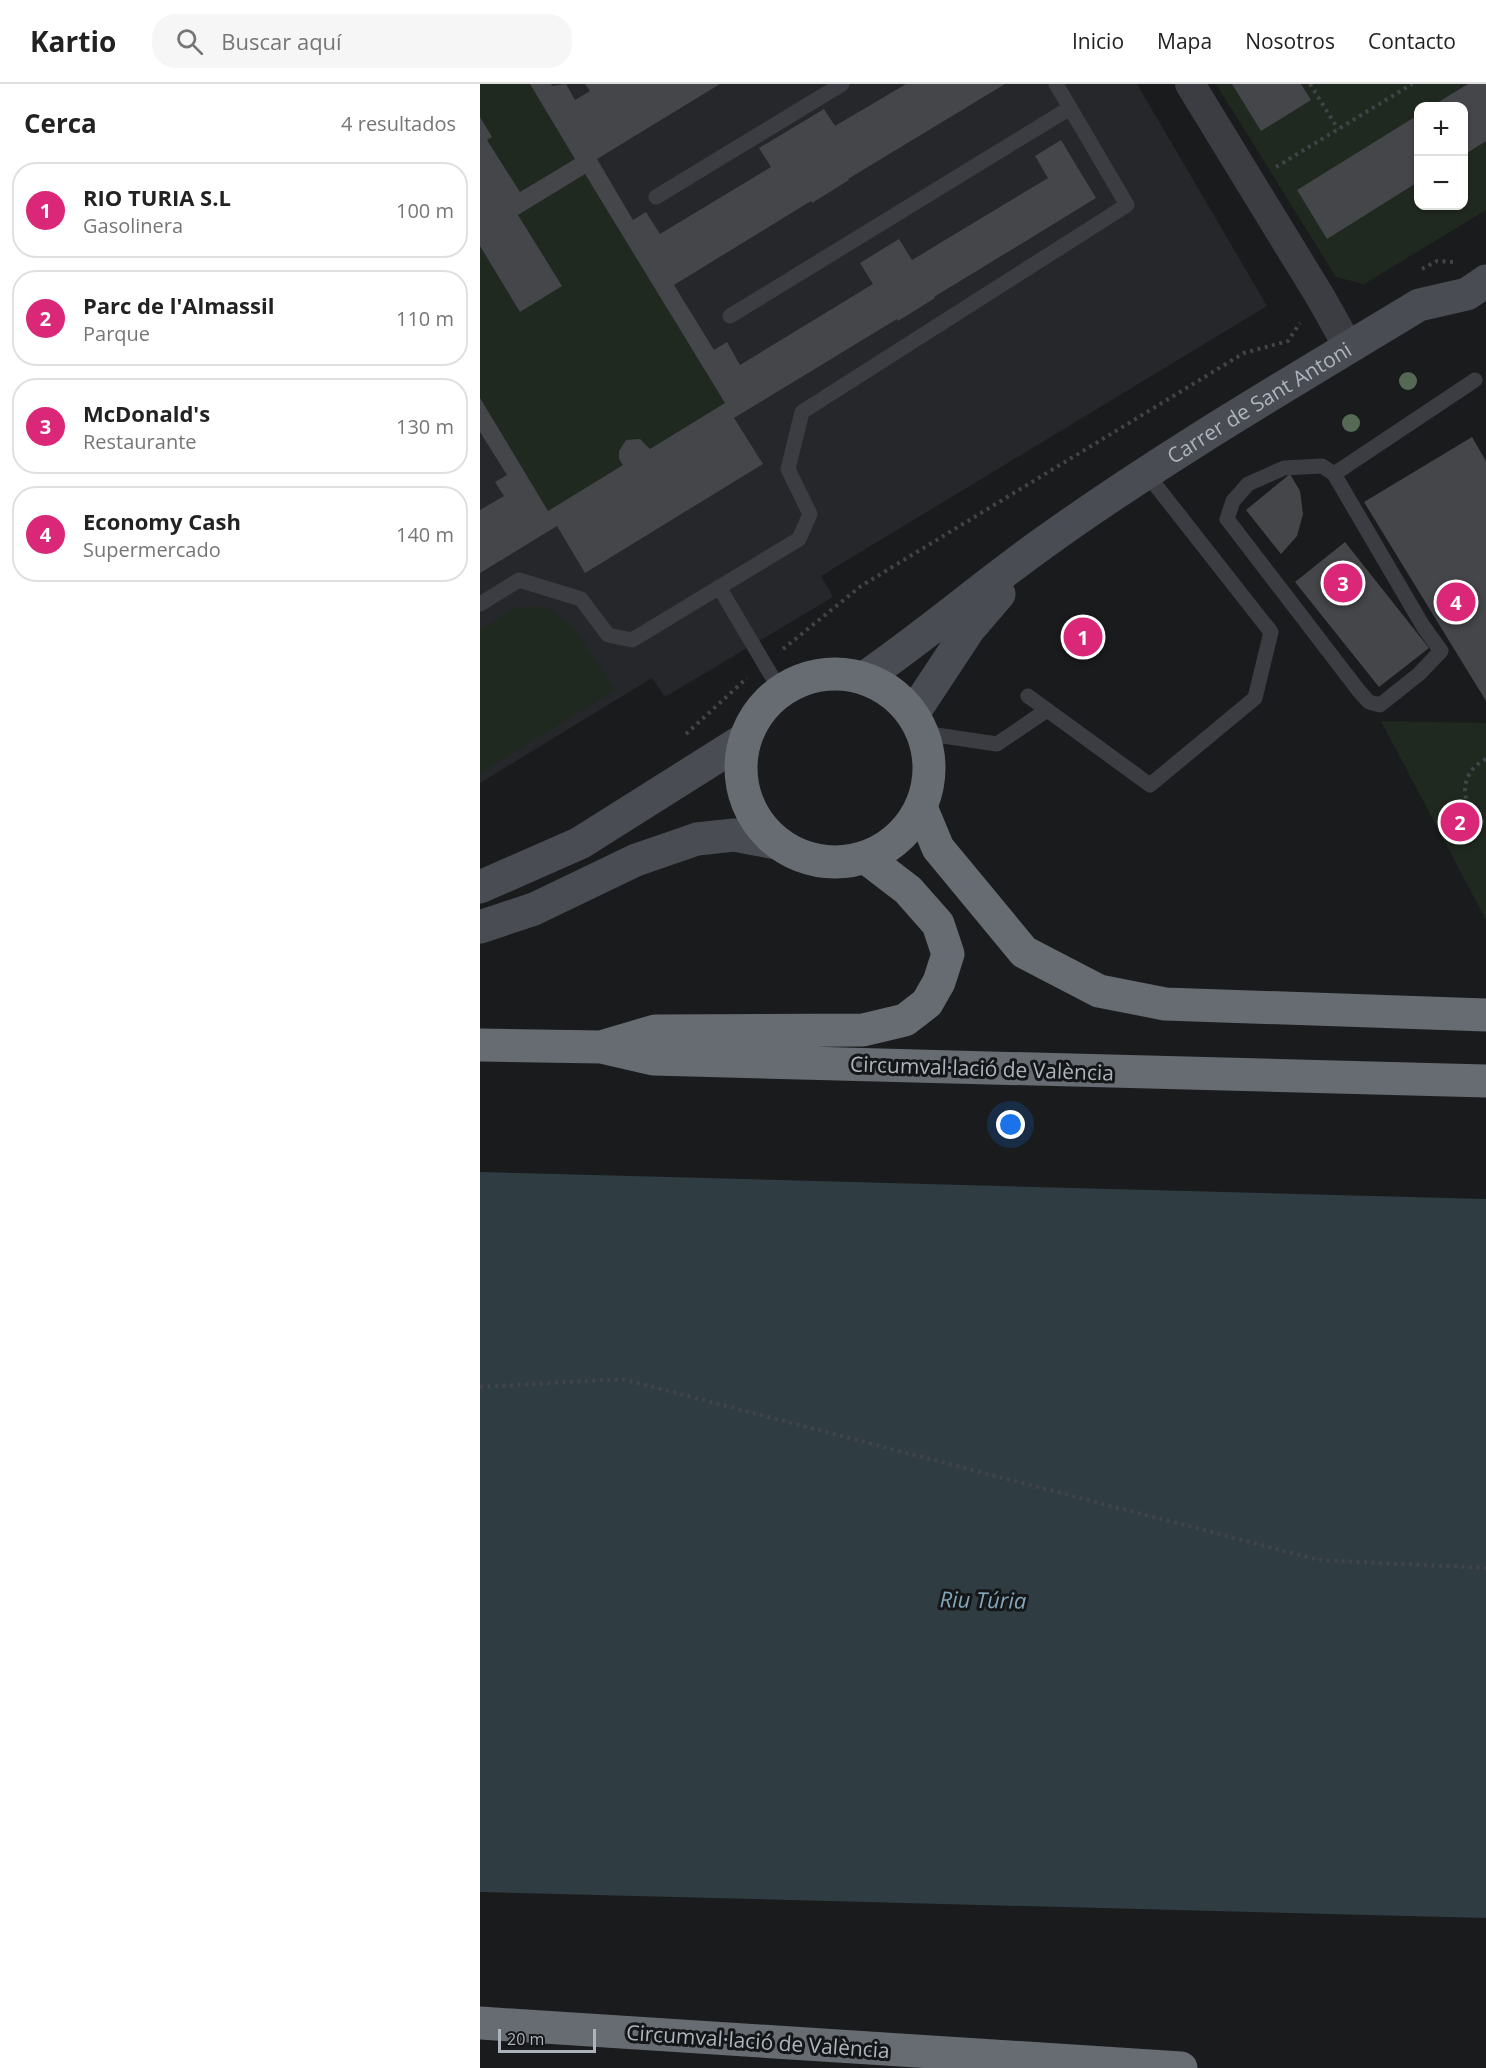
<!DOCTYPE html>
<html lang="es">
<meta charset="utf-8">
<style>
body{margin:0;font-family:"Open Sans",sans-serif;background:#f6f6f6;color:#222}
.controls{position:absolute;right:18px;top:18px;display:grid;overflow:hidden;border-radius:12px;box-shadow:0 2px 4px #0004}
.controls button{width:54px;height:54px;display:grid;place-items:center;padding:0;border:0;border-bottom:2px solid #e0e0e0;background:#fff;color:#222;font:30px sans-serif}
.scale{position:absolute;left:18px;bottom:15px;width:98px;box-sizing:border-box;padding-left:6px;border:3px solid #adb4bd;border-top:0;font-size:16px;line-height:21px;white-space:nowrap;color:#adb4bd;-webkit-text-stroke:4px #151618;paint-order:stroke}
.you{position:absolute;left:531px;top:1041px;width:21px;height:21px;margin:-15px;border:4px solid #fff;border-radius:50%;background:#1a73e8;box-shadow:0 0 0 9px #1a73e833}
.badge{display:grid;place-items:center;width:39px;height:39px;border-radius:50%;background:#db2777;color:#fff;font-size:20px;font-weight:700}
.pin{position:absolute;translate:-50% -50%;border:3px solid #fff;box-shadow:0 2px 6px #0006}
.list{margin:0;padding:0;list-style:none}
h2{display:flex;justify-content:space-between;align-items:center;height:78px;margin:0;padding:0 24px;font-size:26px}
h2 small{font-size:20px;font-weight:400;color:#767676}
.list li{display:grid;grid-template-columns:39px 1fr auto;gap:18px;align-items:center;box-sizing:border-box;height:96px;margin:0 12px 12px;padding:0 12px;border:2px solid #e0e0e0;border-radius:24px}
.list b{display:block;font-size:22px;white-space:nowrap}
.list p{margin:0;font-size:20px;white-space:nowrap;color:#767676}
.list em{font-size:20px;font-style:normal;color:#767676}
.icon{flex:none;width:33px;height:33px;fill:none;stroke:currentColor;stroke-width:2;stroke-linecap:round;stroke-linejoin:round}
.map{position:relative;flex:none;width:1006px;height:1984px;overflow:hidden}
header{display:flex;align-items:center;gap:36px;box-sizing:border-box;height:84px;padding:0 30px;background:#fff;border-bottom:2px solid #e0e0e0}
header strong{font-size:28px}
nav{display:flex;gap:33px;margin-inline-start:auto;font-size:21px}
.search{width:420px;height:54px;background:#f6f6f6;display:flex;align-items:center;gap:15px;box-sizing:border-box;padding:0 21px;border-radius:24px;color:#767676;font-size:22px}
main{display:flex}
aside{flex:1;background:#fff}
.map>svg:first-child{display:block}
.built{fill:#26272a}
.green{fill:#202920;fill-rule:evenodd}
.water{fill:#2f3c42}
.building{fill:#44464a}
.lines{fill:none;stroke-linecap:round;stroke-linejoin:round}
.path{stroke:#414449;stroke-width:4;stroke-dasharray:3 4.5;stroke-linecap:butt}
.lane{stroke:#3b3d42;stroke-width:15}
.street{stroke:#3b3d42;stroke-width:30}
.secondary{stroke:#494c52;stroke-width:33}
.highway{stroke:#676c73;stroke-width:33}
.tree{fill:#556955}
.labels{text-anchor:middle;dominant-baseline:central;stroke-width:6;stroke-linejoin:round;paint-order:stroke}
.street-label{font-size:21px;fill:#adb4bd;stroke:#151618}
.water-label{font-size:22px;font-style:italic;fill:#83a6b9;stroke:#151618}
</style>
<header>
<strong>Kartio</strong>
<div class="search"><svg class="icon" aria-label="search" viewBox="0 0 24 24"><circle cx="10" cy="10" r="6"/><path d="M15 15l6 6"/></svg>Buscar aquí</div>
<nav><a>Inicio</a><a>Mapa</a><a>Nosotros</a><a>Contacto</a></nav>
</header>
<main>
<aside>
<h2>Cerca<small>4 resultados</small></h2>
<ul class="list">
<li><span class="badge">1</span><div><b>RIO TURIA S.L</b><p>Gasolinera</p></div><em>100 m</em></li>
<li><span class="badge">2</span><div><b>Parc de l'Almassil</b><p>Parque</p></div><em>110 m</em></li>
<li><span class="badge">3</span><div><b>McDonald's</b><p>Restaurante</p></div><em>130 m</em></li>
<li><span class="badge">4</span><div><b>Economy Cash</b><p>Supermercado</p></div><em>140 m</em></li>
</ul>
</aside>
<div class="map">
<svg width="1006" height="1984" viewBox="0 0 1006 1984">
<rect width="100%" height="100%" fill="#1a1b1d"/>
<path class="built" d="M0 0H657L787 222 341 492 353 513 185 613 172 594 0 699Z"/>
<path class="green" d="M0 0H50L95 75 40 108 7 56 0 33Z
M736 0H1006V126L884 200 856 193ZM938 22H984V122H938Z
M105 90 245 319 170 365 160 355 146 356C138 364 137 372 143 381L68 427 0 314V162L40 228 82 202 38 131Z
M37 523H67L92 542 135 606 0 689V546Z
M901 637 1006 639V836Z"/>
<path class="water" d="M0 1088 1006 1115V1834L0 1808Z"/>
<path class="building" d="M50 0H71L72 2 86 0 95 16 110 7 105 0H240L117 75 153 136 166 128 180 150 291 83 279 64 344 25 355 42 426 0H525L368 95 369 96 332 119 331 117 194 201 234 266 247 258 260 281 393 200 380 179 419 155 432 176 568 94 555 72 581 56 616 114 454 213 455 214 418 237 417 235 254 334 283 380 105 489 77 442 0 489V426L24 412 15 398 27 391 0 348V314L68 427 143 381 139 375V367L146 356 160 355 170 365 245 319 105 90 38 131 82 202 40 228 0 162V33L12 53 7 56 40 108 95 75Z
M752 0H821L831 16 781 47Z
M988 0H1006V57L984 71V22H952Z
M938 31V98L847 155 817 106Z
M992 353 1006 377V617L884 418Z
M810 390 820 407 823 430 817 452 801 470 766 426Z
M865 458 949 564 899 603 815 498Z"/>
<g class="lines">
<path class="path" d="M830 0 858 45
M796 83 932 0
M942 185 957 177 975 178
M303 565 381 502 764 269 808 257 820 239
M206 650 267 594
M1006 675C977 689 979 725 1006 740
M0 1303 142 1295 839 1476 1006 1484"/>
<path class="lane" d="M176 113 362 0
M250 232 590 24
M842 382 854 390 943 542 961 567 939 590 900 621 889 618 879 607 747 435 753 417 768 400 804 384Z
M854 390 995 296
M239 503 300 606
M0 520 39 496 101 515 128 551 152 556 319 455 330 430 308 385 322 328 647 121 576 0
M548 612 670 701 775 614 791 548 666 389
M443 649 517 660 567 626"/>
<path class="street" d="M710 0 841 214 869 264"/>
<g class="secondary">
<path id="s1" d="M384 594C445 552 502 503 562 460 683 373 812 298 939 221L987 210 1006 197"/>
<path d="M433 630 489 545 519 510"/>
<path d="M0 803 100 759 265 655"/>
<path d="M0 843 54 825 156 776 217 755 254 751 296 759"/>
</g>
<path class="highway" d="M261 684a94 94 0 1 1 188 0a94 94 0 1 1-188 0Z
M441 723 458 764 544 868 619 907 685 920 1006 931
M0 961 121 963 173 975 1006 997
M124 962 175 947 383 946 425 936 447 919 459 898 468 870 458 840 428 806 385 773
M0 1939 701 1984"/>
</g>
<g class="tree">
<circle cx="928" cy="297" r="9"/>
<circle cx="871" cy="339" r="9"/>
</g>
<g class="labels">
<g class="street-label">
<text stroke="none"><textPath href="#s1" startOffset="482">Carrer de Sant Antoni</textPath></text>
<text transform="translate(502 984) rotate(2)">Circumval·lació de València</text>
<text transform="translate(278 1957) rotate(4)">Circumval·lació de València</text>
</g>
<g class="water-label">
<text transform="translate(503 1515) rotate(1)">Riu Túria</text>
</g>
</g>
</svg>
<div class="controls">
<button>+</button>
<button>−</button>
</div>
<div class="scale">20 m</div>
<div class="you"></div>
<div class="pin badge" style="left:603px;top:553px">1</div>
<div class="pin badge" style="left:980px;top:738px">2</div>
<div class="pin badge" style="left:863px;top:499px">3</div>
<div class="pin badge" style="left:976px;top:518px">4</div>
</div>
</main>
